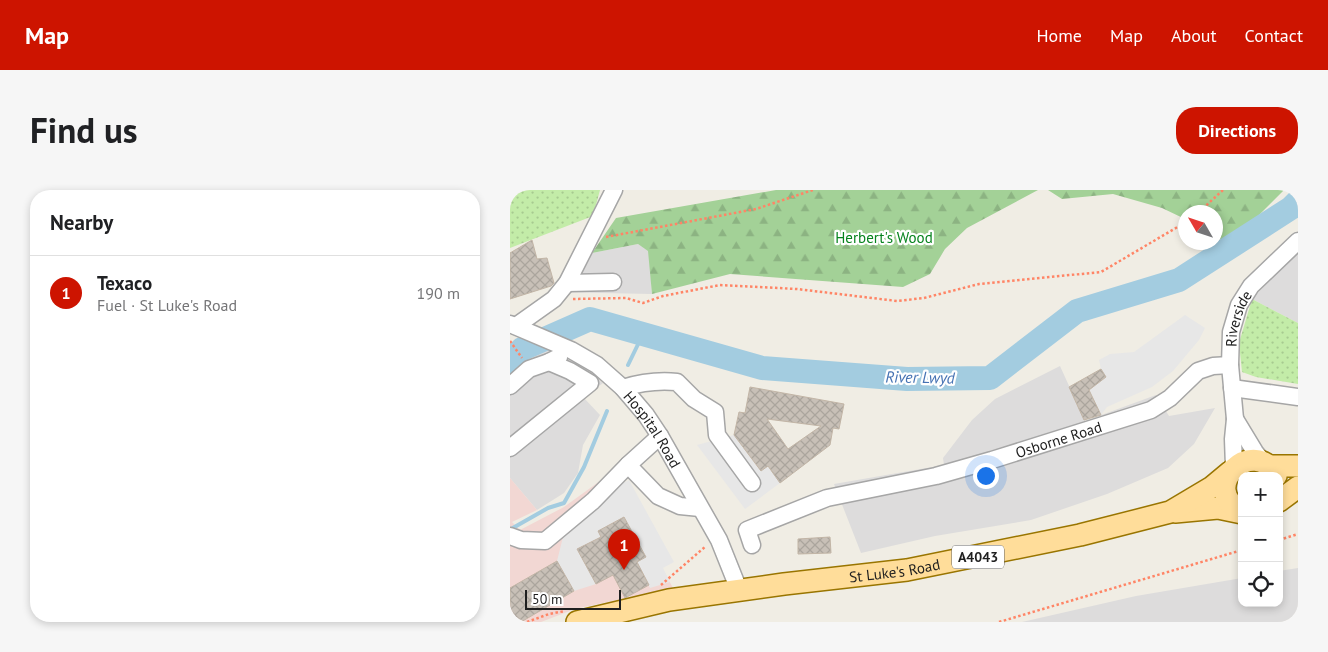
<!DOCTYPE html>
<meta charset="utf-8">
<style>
body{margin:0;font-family:"PT Sans",sans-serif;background:#f6f6f6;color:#202124}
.controls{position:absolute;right:15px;bottom:15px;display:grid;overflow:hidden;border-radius:10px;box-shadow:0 2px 8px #0003}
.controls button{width:45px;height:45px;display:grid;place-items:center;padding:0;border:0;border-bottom:1px solid #e0e0e0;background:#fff;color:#202124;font:25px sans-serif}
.compass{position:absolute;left:668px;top:15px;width:45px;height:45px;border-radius:50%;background:#fff;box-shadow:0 2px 8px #0003;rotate:309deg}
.scale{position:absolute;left:15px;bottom:12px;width:96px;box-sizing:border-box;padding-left:5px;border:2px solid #1f1f1f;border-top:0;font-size:14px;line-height:18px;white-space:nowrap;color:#1f1f1f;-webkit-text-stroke:4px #fff;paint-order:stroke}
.you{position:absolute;left:475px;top:285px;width:18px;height:18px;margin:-12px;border:4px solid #fff;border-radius:50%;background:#1a73e8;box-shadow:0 0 0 8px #1a73e833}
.badge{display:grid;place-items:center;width:32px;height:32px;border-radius:50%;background:#cd1400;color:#fff;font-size:16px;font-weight:700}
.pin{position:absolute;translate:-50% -41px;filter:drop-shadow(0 1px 2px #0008)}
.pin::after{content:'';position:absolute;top:26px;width:18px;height:15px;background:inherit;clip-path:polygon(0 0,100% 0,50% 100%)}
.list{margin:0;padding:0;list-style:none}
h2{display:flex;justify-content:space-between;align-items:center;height:65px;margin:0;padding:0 20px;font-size:21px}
h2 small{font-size:16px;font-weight:400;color:#757577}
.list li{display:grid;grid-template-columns:32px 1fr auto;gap:15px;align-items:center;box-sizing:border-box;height:75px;padding:0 20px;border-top:1px solid #e0e0e0}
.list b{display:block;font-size:19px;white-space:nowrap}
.list p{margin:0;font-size:16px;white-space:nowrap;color:#757577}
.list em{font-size:16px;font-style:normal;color:#757577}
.icon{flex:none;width:28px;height:28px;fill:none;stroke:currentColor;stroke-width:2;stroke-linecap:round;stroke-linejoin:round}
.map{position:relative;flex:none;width:788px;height:432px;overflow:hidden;border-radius:20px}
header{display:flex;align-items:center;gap:30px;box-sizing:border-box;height:70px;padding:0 25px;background:#cd1400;color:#fff}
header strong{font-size:24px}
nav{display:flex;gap:28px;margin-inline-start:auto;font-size:18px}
.intro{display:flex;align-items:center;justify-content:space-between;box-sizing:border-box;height:120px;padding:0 30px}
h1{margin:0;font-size:35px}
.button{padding:12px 22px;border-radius:20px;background:#cd1400;color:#fff;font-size:18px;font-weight:700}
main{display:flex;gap:30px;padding:0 30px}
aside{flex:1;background:#fff;border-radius:20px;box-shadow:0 2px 8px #0003}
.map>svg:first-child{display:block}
.residential{fill:#dddcdc}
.commercial{fill:#f2d7d3}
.grass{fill:url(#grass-dots)}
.forest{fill:url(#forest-firs)}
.parking{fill:#e7e7e7}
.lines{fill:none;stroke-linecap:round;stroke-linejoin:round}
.stream{stroke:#a3cce0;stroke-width:4}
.river{stroke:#a3cce0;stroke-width:24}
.building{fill:url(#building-cross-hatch);stroke:#c2b5a6;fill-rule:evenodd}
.minor-casing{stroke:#a6a6a6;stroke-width:19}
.major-casing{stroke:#997500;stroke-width:24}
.path{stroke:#ff8566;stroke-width:2.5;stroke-dasharray:2.5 2.5;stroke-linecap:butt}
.minor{stroke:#fff;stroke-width:16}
.major{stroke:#ffdd9a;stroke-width:21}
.labels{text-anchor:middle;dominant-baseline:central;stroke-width:4.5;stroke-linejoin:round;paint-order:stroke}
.shield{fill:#fff;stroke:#626262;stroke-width:1}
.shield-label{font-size:14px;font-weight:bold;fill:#1f1f1f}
.park-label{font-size:15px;fill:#06831d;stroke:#fff}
.street-label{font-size:15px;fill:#1f1f1f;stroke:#fff}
.water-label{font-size:16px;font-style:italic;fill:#4672b3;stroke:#fff}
</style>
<header>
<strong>Map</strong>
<nav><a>Home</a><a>Map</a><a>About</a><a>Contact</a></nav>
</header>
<div class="intro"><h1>Find us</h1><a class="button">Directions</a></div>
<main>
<aside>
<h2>Nearby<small></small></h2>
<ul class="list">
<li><span class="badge">1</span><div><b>Texaco</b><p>Fuel · St Luke's Road</p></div><em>190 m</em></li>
</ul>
</aside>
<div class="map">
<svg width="788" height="432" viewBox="0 0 788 432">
<defs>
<pattern id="grass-dots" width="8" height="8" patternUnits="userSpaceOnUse" patternTransform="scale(1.25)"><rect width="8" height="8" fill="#c3eca8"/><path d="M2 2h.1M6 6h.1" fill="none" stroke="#a7ca90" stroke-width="1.8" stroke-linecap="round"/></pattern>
<pattern id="forest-firs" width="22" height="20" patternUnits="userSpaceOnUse" patternTransform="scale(1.25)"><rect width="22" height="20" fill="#a3d197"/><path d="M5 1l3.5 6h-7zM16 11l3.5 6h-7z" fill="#8cb382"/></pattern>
<pattern id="building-cross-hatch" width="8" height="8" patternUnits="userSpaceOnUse" patternTransform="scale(1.25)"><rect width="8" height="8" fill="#c8c0b7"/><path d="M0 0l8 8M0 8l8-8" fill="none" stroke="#aba59d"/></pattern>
</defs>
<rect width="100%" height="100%" fill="#f0ede4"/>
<path class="residential" d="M128 54 139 61 142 104 42 102 65 64 82 63Z
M788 63V133L742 109 773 76Z
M35 159 67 174 93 193 74 208 90 225 73 255 68 283 54 303 27 320 0 288V183Z
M550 176 575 231 646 205 659 226 705 218 684 254 658 278 597 304 521 330 425 346 351 363 324 294 434 275 433 268 462 230 485 209Z
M788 378V432H512L626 406 732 388V413H769V381Z"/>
<path class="commercial" d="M101 283 163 398 65 419 31 432H0V288L27 320 2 332 10 340 54 317Z"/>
<path class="grass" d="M0 0H90L83 26 0 58Z
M742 109 788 133V194L746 187 732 182 729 153Z"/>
<path class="forest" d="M266 0H528L457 38 435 59 420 84 393 97 220 84 142 104 138 61 128 54 82 63 106 28Z
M538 0H774L749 25 715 52 706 46V22H676L675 29 652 18 603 4 552 9Z"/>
<path class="parking" d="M675 125 695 138 689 150 663 181 642 197 597 217 591 225 579 200 596 187 591 179 589 170 600 164 624 162Z
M224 245 251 281 258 276 270 293 235 319 187 255Z
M119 290 164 372 153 378 160 392 140 398 127 372 135 367 114 327 88 341 91 347 67 359 86 394 64 401 47 371 53 347 60 342 102 299Z"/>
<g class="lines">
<path class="stream" d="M118 175 133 144
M1 339 38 318 54 313 74 277 97 221"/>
<path class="river" d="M0 171 12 159 80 129 252 178 397 189 480 188 567 121 669 90 781 18 788 11"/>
</g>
<path class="building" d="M22 50 27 69 37 68 44 93 41 96 0 109V63Z
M591 179 596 187 579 200 591 225 574 230 559 197Z
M240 197 334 214 329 239 323 238 320 255 270 293 258 276 251 281 224 245 229 222 235 223ZM257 229 311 236 278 259Z
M114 327 136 367 127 372 139 395 115 408 103 385 86 394 67 359 91 347 88 341Z
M320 347 321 363 288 364V349Z
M47 371 64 401 11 432H0V398Z"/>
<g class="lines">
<g class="minor-casing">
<g id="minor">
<path d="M57 93 103 92"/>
<path id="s1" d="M0 134 61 160 87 175 113 198 136 225 150 246 209 350 229 400"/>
<path d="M6 136 44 109 57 93 104 0"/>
<path d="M0 196 19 179 39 172 49 167"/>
<path d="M113 198C132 192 147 190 167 192L184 209 205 222 207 245 242 293"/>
<path d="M722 198 788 207"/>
<path d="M725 229 745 262 755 274"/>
<path d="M0 258 80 193 60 181 39 172"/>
<path d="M118 275 148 306 170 316 190 318"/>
<path id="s2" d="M724 277 723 249 725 229 720 175 721 142 729 115 741 96 788 51"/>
<path d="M0 346 11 350 35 351 83 311 118 275 150 246"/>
<path id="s3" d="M242 355 237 340 317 308 426 286 482 270 641 220 660 208 688 181 703 176 720 175"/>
</g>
</g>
<g class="major-casing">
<g id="major">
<path d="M758 276H788"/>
<path d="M769 311 788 297"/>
<path d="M665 322 708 318 732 323"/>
<path d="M732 322C686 297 745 244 766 286"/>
<path id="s4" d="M67 432 159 410 274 394 397 380 570 345 660 322 702 297 720 282"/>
</g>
</g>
<path class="path" d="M689 22 713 0
M96 47 246 19 303 0
M63 109 116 108 133 113 153 106 210 95 287 99 387 111 414 108 469 94 591 82 676 32
M0 151 12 168
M769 350 788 344
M151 395 196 356
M17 432 39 424 55 421
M489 432 732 360"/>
<use href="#minor" class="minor"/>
<use href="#major" class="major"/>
</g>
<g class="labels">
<rect class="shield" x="442" y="355.5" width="52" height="23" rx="4"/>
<g class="shield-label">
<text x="468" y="367">A4043</text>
</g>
<g class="park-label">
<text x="374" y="47">Herbert's Wood</text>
</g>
<g class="street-label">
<text stroke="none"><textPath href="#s2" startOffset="150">Riverside</textPath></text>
<text stroke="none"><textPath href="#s1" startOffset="182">Hospital Road</textPath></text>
<text stroke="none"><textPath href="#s3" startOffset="341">Osborne Road</textPath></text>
<text stroke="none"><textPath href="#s4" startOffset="322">St Luke's Road</textPath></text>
</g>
<g class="water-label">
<text transform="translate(410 187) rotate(1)">River Lwyd</text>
</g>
</g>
</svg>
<div class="controls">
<button>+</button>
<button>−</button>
<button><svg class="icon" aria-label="locate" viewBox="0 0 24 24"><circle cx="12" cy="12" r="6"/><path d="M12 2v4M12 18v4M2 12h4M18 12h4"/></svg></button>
</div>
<svg class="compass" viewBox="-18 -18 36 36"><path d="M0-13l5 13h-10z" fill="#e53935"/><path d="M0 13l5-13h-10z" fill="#757577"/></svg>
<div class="scale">50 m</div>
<div class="you"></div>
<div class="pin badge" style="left:114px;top:380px">1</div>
</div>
</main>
